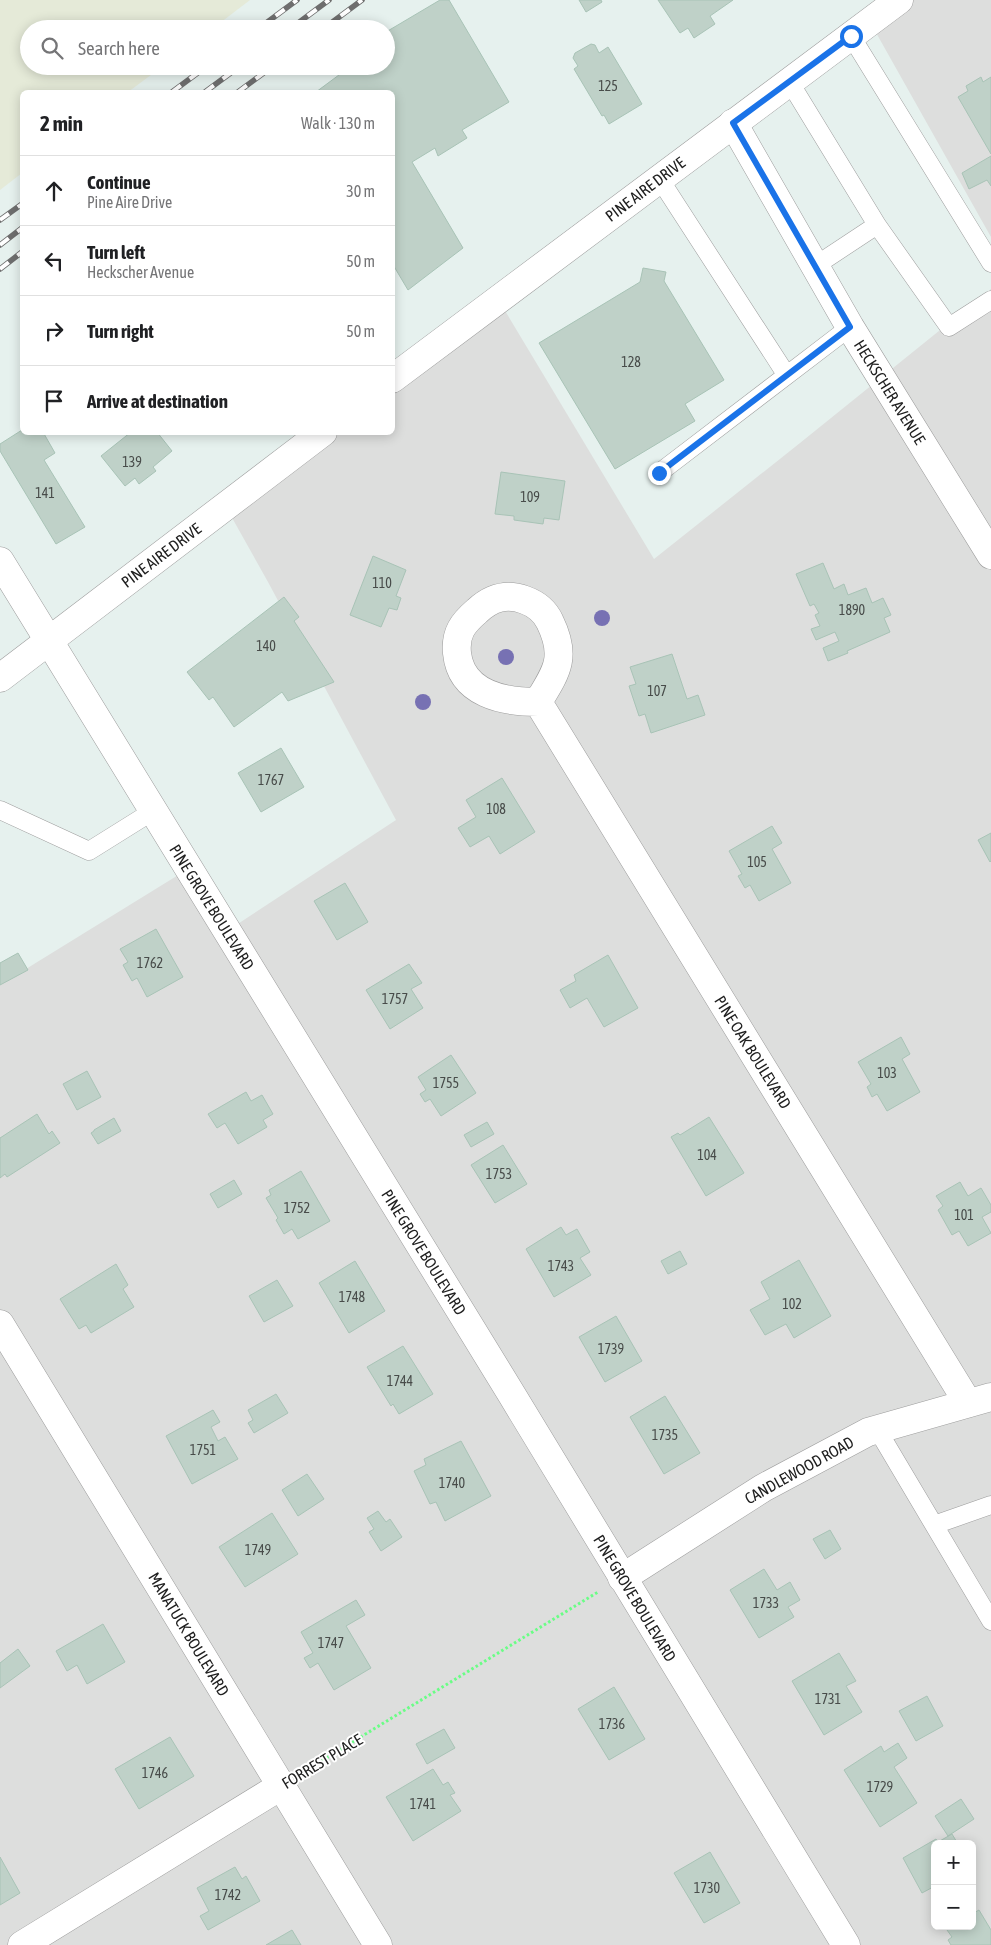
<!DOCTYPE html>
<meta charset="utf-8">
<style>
body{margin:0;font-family:"Asap Condensed",sans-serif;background:#f6f6f6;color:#202124}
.controls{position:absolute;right:15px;bottom:15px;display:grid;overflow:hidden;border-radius:8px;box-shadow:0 2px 12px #0003}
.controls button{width:45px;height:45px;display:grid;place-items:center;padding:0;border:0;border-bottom:1px solid #e0e0e0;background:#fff;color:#202124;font:25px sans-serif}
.stop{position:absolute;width:15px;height:15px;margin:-11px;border:4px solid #1a73e8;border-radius:50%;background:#fff}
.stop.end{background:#1a73e8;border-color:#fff;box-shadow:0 1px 5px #0008}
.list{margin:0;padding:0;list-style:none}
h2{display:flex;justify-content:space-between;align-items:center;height:65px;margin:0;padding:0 20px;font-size:21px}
h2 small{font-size:16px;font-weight:400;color:#757577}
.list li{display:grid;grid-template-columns:32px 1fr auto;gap:15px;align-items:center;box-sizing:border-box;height:70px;padding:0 20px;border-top:1px solid #e0e0e0}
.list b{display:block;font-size:19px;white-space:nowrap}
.list p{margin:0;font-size:16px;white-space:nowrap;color:#757577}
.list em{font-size:16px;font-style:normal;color:#757577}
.icon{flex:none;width:28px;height:28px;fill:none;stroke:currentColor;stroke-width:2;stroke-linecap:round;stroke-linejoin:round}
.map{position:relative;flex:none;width:991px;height:1945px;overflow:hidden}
.search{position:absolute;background:#fff;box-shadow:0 2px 12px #0003;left:20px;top:20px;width:375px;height:55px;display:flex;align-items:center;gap:12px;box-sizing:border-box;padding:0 18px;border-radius:28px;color:#757577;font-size:19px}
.panel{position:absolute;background:#fff;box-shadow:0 2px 12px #0003;left:20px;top:90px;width:375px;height:345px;border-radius:8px}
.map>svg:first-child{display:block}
.residential{fill:#dddedd;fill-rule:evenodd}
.industrial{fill:#e5ead8}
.building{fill:#bfd1c8;stroke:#a8c3b6}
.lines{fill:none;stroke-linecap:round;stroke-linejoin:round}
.service-casing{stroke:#9d9d9d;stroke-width:19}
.minor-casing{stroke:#9d9d9d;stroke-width:29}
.tertiary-casing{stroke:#9d9d9d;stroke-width:29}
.path{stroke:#6afd86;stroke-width:3;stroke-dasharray:2.5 2.5;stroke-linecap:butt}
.service{stroke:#fff;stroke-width:18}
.minor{stroke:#fff;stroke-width:28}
.tertiary{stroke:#fff;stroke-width:28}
.rail-casing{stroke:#6e6e6e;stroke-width:5.5}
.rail{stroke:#fff;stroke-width:4;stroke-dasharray:11;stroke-linecap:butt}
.tree{fill:#7771b3}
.route{stroke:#1a73e8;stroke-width:6}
.labels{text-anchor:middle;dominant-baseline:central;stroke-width:4;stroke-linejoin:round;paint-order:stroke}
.number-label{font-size:14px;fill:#484c4a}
.street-label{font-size:16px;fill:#202020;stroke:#fff}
</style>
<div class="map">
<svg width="991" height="1945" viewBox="0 0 991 1945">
<rect width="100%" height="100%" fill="#e6f1ee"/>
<path class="residential" d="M899 0H991V237L870 22Z
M991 289V1945H0V985L188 869 227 931 396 820 268 582 226 507 323 433 392 432 393 379 498 299 654 559 800 443ZM935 1844H972V1926H935Z"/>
<path class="industrial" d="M0 0H250L212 29H29V66H163L128 92H22V173L0 190Z"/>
<path class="building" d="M440 0H449L509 102 462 130 467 138 438 156 435 148 412 162 463 248 408 290 392 263V92H316L351 66H386V32Z
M579 0H601L602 2 586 12Z
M658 0H733L710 16 715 24 694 38 688 28 680 33Z
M591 44 595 45 599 53 608 47 642 104 609 124 604 115 602 116 574 69 578 66 573 58 575 53Z
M981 77 983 82 991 77V154L958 97 968 91 966 86Z
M991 156V186L987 180 969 189 962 173Z
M643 268 666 272 664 281 724 380 685 404 695 421 615 469 539 343 640 282Z
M22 430V432H43L55 453 44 460 85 527 56 544 0 451V444Z
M131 432H140L142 435 145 432H157L172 451 153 467 156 471 139 484 135 478 125 486 101 456Z
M501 472 565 481 559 520 544 518 543 524 514 520V516L495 514Z
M373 556 406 570 396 596 401 598 397 610 389 608 381 627 350 615Z
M823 563 834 589 844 584 848 595 866 588 872 603 883 598 891 615 884 618 890 632 847 651 848 653 828 661 823 648 839 641 835 632 816 640 811 629 820 626 815 615 819 613 814 604 810 606 796 574Z
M284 597 299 617 294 621 334 682 288 701 282 692 234 727 213 697 209 700 187 672Z
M672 654 687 699 698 695 705 715 651 733 645 714 639 716 629 686 636 684 630 667Z
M281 748 304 787 261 812 238 773Z
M502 778 535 832 500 854 489 836 470 847 458 828 476 817 466 800Z
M772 826 782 843 772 849 791 883 759 901 750 885 745 888 738 876 742 874 729 851Z
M991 833V861L990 862 978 840Z
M345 883 368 922 337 940 314 901Z
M156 929 183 977 147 997 137 978 132 981 123 965 128 962 120 949Z
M18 953 28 970 0 985V963Z
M608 955 638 1008 604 1027 587 998 570 1008 560 990 576 981 574 975Z
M409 964 422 983 411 989 423 1008 390 1029 366 990Z
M901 1037 910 1054 902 1059 920 1092 887 1111 877 1094 872 1097 867 1087 871 1084 858 1062Z
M451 1055 476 1093 441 1116 430 1099 425 1102 420 1094 426 1090 418 1077Z
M87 1071 101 1097 77 1110 63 1084Z
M246 1092 251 1101 262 1095 273 1114 263 1120 267 1127 238 1144 225 1123 217 1128 208 1114Z
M37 1114 49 1134 52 1131 60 1143 7 1177 5 1174 0 1178V1138Z
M709 1117 744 1173 706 1196 671 1137 678 1133 680 1135Z
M114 1118 121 1131 98 1144 91 1133 94 1131V1130Z
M487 1122 494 1134 471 1147 464 1135Z
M503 1145 527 1184 495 1203 471 1165Z
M301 1171 330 1221 298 1239 292 1229 284 1234 276 1220 278 1218 266 1198 271 1195 269 1190Z
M234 1180 242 1194 218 1208 210 1194Z
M960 1182 968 1196 981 1188 991 1205V1212L982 1217 991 1233 968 1246 959 1231 952 1235 938 1210 943 1206 936 1196Z
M561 1227 566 1235 577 1229 590 1252 580 1258 591 1275 554 1297 526 1249Z
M680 1251 687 1264 668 1274 661 1261Z
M799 1260 831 1316 794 1338 786 1324 765 1335 750 1310 770 1299 761 1282Z
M355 1261 385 1311 349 1333 319 1283Z
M116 1264 128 1285 123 1289 134 1307 91 1333 86 1325 79 1329 60 1299Z
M277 1280 293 1306 264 1322 249 1296Z
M616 1316 642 1361 605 1382 579 1337Z
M403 1346 433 1394 399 1414 393 1404 391 1406 367 1367Z
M276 1394 288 1413 254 1433 248 1423 253 1420 248 1410Z
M665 1396 700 1453 664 1474 630 1417Z
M213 1410 220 1422 211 1427 218 1441 225 1437 238 1459 192 1484 166 1436Z
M461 1441 491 1496 445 1521 436 1502 430 1504 414 1471 426 1465 424 1459Z
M307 1474 324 1499 298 1516 282 1490Z
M378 1511 386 1522 390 1519 402 1537 381 1551 369 1532 374 1529 367 1518Z
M272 1513 298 1554 245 1587 219 1547Z
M830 1530 841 1549 825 1559 813 1539Z
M764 1569 777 1590 790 1582 800 1600 788 1607 794 1617 759 1638 730 1590Z
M356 1600 365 1615 346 1626 371 1668 334 1690 318 1663 310 1668 304 1658 313 1653 301 1632Z
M103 1624 125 1662 87 1684 77 1665 67 1671 56 1651Z
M18 1649 30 1666 0 1688V1663Z
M839 1653 856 1681 846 1686 862 1712 824 1735 792 1681Z
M614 1687 645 1739 609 1760 578 1709Z
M927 1696 943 1726 916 1741 899 1711Z
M444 1729 455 1748 427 1764 416 1744Z
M170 1737 194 1776 139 1809 115 1769Z
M898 1743 907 1758 894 1767 917 1803 880 1827 844 1770 881 1746 884 1752Z
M433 1769 443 1785 448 1782 455 1793 450 1795 461 1811 413 1841 386 1797Z
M961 1799 974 1819 948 1836 935 1816Z
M952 1834 958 1844H935V1886L922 1893 903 1858 936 1839 938 1842Z
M710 1852 740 1903 704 1923 674 1873Z
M0 1857 20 1893 0 1905Z
M235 1867 242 1879 246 1876 260 1901 208 1930 200 1916 209 1911 197 1888Z
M979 1910 991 1930V1945H951L948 1940 952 1937 947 1930 954 1926H972V1914Z
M292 1930 301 1945H266Z"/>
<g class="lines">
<g class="service-casing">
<path id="service" d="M851 36 991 263
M789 81 877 225 815 266
M659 178 782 368 789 373
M877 225 949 327 991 300
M659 473 850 327
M0 810 89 851 153 811
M877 1429 991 1621
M934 1525 991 1505"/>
</g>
<g class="minor-casing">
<path id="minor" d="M733 123 850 327 991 555
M0 561 512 1395 846 1945
M538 702C503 702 461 694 457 653 455 633 463 623 477 611 491 598 506 593 525 600 536 604 545 611 550 622 567 657 557 671 538 702L968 1403
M22 1945 281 1786"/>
</g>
<g class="tertiary-casing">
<path id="tertiary" d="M392 379 899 0
M0 678 323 432
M0 1324 378 1945
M622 1578 763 1488 868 1432 991 1397"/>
</g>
<path class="path" d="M305 1771 598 1592"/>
<use href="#service" class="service"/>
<use href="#minor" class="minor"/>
<use href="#tertiary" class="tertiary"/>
<g class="rail-casing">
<path id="rail" d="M258 29 297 0
M290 29 329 0
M323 29 362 0
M172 92 207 66
M205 92 240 66
M238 92 273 66
M0 220 22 204
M0 245 22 228
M0 269 22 252"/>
</g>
<use href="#rail" class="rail"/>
</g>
<g class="tree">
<circle cx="602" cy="618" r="8"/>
<circle cx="506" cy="657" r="8"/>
<circle cx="423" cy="702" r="8"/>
</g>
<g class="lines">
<path class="route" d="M659 473 850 327 733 123 851 36"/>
</g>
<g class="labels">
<g class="number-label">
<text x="608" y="86">125</text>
<text x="631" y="362">128</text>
<text x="132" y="462">139</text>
<text x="45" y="493">141</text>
<text x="530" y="497">109</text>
<text x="382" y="583">110</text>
<text x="852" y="610">1890</text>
<text x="266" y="646">140</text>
<text x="657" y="691">107</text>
<text x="271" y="780">1767</text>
<text x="496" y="809">108</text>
<text x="757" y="862">105</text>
<text x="150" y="963">1762</text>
<text x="395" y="999">1757</text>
<text x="887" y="1073">103</text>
<text x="446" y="1083">1755</text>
<text x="707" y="1155">104</text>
<text x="499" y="1174">1753</text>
<text x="297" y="1208">1752</text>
<text x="964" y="1215">101</text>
<text x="561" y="1266">1743</text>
<text x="352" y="1297">1748</text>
<text x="792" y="1304">102</text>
<text x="611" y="1349">1739</text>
<text x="400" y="1381">1744</text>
<text x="665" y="1435">1735</text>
<text x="203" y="1450">1751</text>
<text x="452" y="1483">1740</text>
<text x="258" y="1550">1749</text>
<text x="766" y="1603">1733</text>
<text x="331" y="1643">1747</text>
<text x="828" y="1699">1731</text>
<text x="612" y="1724">1736</text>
<text x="155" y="1773">1746</text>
<text x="880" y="1787">1729</text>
<text x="423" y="1804">1741</text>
<text x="707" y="1888">1730</text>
<text x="228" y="1895">1742</text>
</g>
<g class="street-label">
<text transform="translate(645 189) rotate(-37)">PINE AIRE DRIVE</text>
<text transform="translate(890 392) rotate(58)">HECKSCHER AVENUE</text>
<text transform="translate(161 555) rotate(-37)">PINE AIRE DRIVE</text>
<text transform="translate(212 907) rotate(58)">PINE GROVE BOULEVARD</text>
<text transform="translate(753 1052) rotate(58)">PINE OAK BOULEVARD</text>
<text transform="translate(424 1252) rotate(58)">PINE GROVE BOULEVARD</text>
<text transform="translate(799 1470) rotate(-29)">CANDLEWOOD ROAD</text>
<text transform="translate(635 1598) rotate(59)">PINE GROVE BOULEVARD</text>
<text transform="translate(189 1634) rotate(59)">MANATUCK BOULEVARD</text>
<text transform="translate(322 1761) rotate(-31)">FORREST PLACE</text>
</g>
</g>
</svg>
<div class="controls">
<button>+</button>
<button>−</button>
</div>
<div class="stop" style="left:851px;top:36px"></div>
<div class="stop end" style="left:659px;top:473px"></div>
<div class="search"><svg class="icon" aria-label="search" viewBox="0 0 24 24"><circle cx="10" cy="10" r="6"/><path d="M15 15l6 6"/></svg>Search here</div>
<section class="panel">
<h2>2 min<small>Walk · 130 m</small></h2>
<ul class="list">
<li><svg class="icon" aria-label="ahead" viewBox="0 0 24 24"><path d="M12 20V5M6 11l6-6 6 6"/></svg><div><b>Continue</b><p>Pine Aire Drive</p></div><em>30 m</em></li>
<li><svg class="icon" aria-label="left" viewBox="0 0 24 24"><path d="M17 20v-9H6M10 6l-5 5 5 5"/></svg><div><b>Turn left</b><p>Heckscher Avenue</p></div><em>50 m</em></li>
<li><svg class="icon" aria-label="right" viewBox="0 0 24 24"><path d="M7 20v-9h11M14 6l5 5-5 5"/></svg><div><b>Turn right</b></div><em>50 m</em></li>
<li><svg class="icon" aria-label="arrive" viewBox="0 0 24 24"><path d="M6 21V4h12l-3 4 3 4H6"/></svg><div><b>Arrive at destination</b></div></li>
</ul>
</section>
</div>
